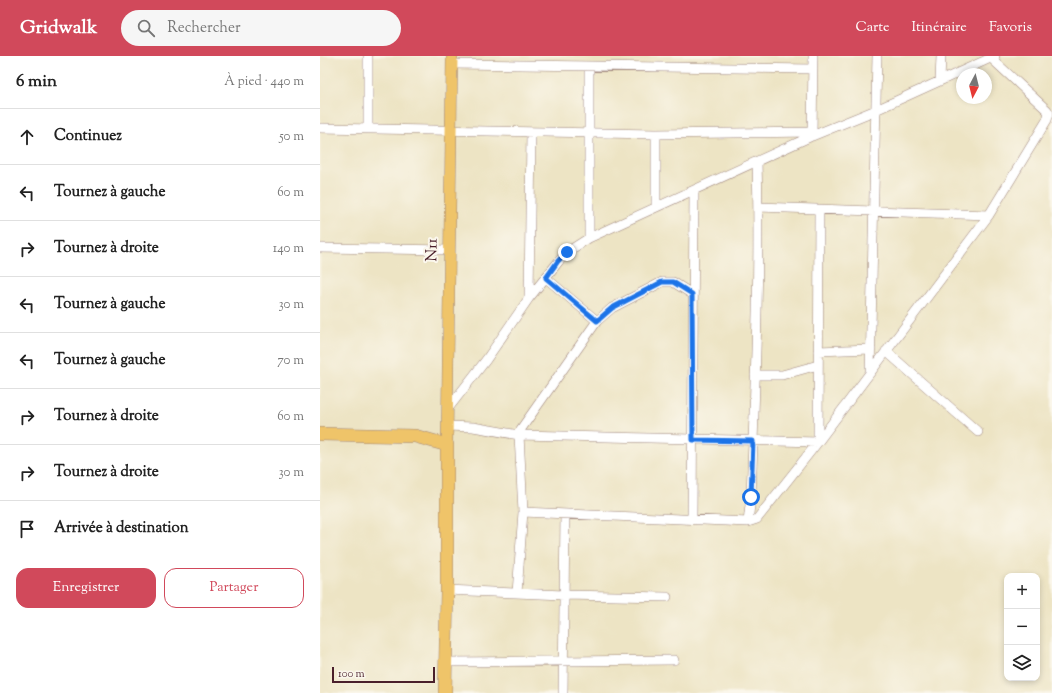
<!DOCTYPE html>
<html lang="fr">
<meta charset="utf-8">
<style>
body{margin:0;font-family:"Sorts Mill Goudy",serif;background:#f6f6f6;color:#222}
.controls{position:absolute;right:12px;bottom:12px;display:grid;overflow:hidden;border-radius:8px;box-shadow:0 2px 6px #0003}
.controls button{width:36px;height:36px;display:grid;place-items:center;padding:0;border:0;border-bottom:1px solid #e0e0e0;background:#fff;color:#222;font:20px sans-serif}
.compass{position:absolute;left:636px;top:12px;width:36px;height:36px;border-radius:50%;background:#fff;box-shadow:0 2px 6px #0003;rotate:187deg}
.scale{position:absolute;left:12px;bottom:10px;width:103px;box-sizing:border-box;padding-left:4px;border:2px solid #4a1f2b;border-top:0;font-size:11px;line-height:14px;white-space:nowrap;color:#4a1f2b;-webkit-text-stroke:3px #fbf7ec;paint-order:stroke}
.stop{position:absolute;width:12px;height:12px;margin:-9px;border:3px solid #1a73e8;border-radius:50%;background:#fff}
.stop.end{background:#1a73e8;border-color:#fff;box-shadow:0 1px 4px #0008}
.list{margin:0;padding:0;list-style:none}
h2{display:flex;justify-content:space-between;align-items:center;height:52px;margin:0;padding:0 16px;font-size:17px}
h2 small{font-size:13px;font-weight:400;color:#767676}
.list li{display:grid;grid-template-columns:26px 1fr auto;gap:12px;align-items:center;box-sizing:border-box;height:56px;padding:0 16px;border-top:1px solid #e0e0e0}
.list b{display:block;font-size:15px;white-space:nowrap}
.list em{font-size:13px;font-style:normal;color:#767676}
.actions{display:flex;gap:8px;padding:12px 16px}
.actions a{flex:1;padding:9px 0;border:1px solid #d1495b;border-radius:12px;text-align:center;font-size:14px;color:#d1495b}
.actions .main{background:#d1495b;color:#fff}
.icon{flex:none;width:22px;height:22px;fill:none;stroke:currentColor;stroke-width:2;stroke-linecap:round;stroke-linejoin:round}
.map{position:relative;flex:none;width:732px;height:637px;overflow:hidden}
header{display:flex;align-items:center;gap:24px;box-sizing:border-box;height:56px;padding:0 20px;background:#d1495b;color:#fff}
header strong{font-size:19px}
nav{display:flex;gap:22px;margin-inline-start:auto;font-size:14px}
.search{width:280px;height:36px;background:#f6f6f6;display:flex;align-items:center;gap:10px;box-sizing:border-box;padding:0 14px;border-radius:22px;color:#767676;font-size:15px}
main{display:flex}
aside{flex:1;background:#fff}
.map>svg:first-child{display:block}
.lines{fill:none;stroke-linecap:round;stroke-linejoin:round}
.minor-casing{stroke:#9c8278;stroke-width:10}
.major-casing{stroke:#9c8278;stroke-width:12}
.highway-casing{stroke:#9c8278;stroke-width:14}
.minor{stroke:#fff;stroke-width:9}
.major{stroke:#efc469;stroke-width:11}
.highway{stroke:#efc469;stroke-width:13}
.route{stroke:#1a73e8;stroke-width:5}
.labels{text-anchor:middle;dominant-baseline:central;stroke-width:4;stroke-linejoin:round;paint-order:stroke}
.street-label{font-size:16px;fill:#4a1f2b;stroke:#fbf7ec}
</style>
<header>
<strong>Gridwalk</strong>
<div class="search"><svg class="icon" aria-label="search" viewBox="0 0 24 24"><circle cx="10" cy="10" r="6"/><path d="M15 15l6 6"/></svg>Rechercher</div>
<nav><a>Carte</a><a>Itinéraire</a><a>Favoris</a></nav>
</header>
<main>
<aside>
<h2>6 min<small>À pied · 440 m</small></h2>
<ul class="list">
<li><svg class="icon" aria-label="ahead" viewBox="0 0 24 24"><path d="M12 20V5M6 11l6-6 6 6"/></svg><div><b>Continuez</b></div><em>50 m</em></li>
<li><svg class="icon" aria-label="left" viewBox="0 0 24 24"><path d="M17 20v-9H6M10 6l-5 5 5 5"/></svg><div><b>Tournez à gauche</b></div><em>60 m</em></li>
<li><svg class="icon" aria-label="right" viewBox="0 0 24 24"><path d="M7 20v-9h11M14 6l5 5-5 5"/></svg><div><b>Tournez à droite</b></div><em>140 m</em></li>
<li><svg class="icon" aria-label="left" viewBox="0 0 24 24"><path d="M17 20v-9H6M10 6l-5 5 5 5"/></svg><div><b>Tournez à gauche</b></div><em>30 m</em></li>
<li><svg class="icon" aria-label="left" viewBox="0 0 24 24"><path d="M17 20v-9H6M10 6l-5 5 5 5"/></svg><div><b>Tournez à gauche</b></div><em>70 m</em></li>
<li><svg class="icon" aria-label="right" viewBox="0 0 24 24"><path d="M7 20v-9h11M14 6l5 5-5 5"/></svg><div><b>Tournez à droite</b></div><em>60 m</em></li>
<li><svg class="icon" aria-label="right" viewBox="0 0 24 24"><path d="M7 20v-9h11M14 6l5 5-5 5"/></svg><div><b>Tournez à droite</b></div><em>30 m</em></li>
<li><svg class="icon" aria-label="arrive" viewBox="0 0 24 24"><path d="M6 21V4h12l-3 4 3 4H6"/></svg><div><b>Arrivée à destination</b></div></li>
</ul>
<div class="actions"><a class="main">Enregistrer</a><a>Partager</a></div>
</aside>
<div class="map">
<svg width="732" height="637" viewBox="0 0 732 637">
<rect width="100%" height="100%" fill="#fbf7ec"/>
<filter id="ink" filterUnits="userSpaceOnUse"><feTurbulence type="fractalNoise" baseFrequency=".025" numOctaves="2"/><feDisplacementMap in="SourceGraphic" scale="8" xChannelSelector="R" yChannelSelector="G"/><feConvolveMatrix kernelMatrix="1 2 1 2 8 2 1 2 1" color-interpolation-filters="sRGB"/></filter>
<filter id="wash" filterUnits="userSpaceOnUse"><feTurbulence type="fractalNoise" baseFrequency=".012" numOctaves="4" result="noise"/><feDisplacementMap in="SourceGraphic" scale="16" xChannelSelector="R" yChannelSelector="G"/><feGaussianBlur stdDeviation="0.9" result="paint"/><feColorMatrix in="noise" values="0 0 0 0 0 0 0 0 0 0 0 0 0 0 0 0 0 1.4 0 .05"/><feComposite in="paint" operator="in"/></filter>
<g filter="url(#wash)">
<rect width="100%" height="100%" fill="#ede4c4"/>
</g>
<g filter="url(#ink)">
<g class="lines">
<g class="minor-casing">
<path id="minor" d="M132 8 493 13
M620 25 621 0
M0 72 336 78 492 76
M48 73V0
M336 78V151
M492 80 493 0
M438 151 669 159
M269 182V10
M0 192 129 194
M226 222 277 265
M209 242 211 77
M498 295 551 293
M566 295 658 376
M550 317 557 0
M435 319H462L498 309
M127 354 166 304 209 242 239 205 247 196 269 182 492 80 556 54 675 0
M127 370 153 371 199 379 498 386
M498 386 499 154
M203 456 428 466 437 463 498 386 669 159 727 64 729 57 727 54 671 2
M372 463 374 134
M428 466 431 441C435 329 440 217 437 105
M127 534 244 539 347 541
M197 537 203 456 199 379 201 373 277 265 292 252 342 226H353L372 238
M126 606 354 604
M243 637 245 458"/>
</g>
<g class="major-casing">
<path id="major" d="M127 389 132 0"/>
</g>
<g class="highway-casing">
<path id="highway" d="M0 378 95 380 127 389V534L125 637"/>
</g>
<use href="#minor" class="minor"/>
<use href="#major" class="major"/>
<use href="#highway" class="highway"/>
</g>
</g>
<g class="lines" filter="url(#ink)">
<path class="route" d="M247 196 238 205 226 222 277 265 292 252 342 226H353L372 238 373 384 433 385 431 441"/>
</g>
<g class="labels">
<g class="street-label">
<text transform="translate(113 194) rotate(-89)">N11</text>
</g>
</g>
</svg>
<div class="controls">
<button>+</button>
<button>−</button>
<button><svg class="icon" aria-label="layers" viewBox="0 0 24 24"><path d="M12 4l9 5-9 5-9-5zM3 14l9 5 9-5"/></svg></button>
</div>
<svg class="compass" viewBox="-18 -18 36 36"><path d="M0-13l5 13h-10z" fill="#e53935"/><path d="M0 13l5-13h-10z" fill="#767676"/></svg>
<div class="scale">100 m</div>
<div class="stop" style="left:431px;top:441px"></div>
<div class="stop end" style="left:247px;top:196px"></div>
</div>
</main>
